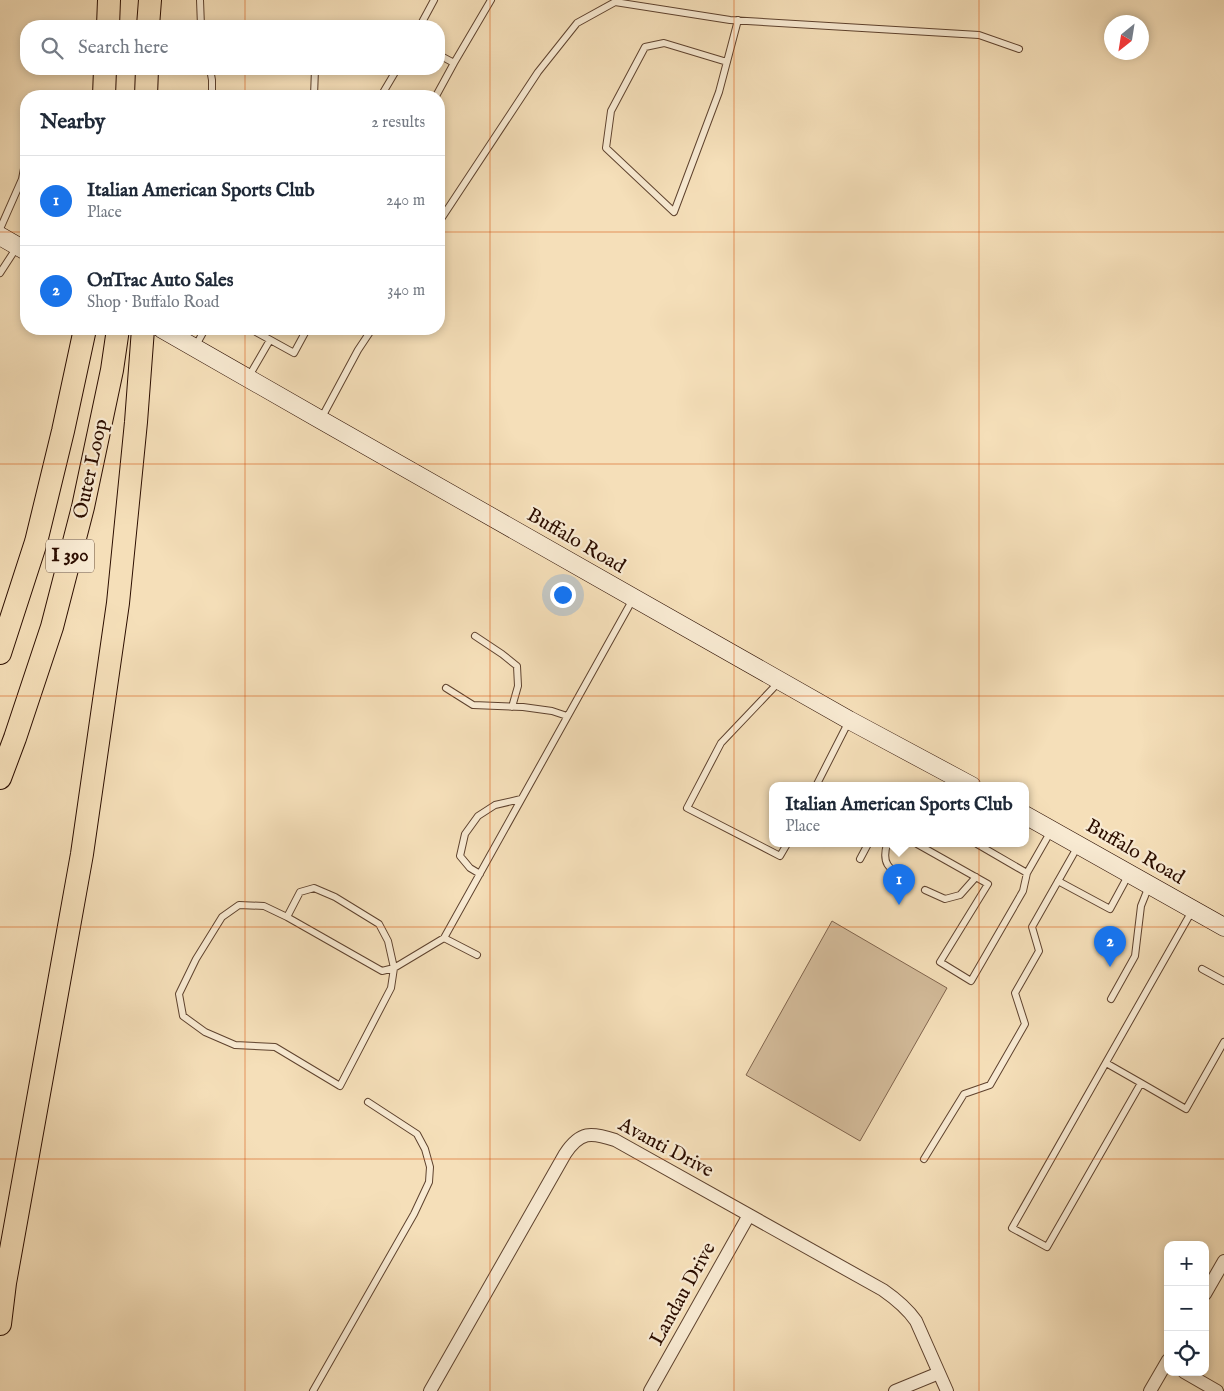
<!DOCTYPE html>
<meta charset="utf-8">
<style>
body{margin:0;font-family:"IM FELL English",serif;background:#f6f6f7;color:#1f2937}
.controls{position:absolute;right:15px;bottom:15px;display:grid;overflow:hidden;border-radius:10px;box-shadow:0 2px 8px #0003}
.controls button{width:45px;height:45px;display:grid;place-items:center;padding:0;border:0;border-bottom:1px solid #e0e1e3;background:#fff;color:#1f2937;font:25px sans-serif}
.compass{position:absolute;left:1104px;top:15px;width:45px;height:45px;border-radius:50%;background:#fff;box-shadow:0 2px 8px #0003;rotate:210deg}
.you{position:absolute;left:562px;top:594px;width:18px;height:18px;margin:-12px;border:4px solid #fff;border-radius:50%;background:#1a73e8;box-shadow:0 0 0 8px #1a73e833}
.badge{display:grid;place-items:center;width:32px;height:32px;border-radius:50%;background:#1a73e8;color:#fff;font-size:16px;font-weight:700}
.pin{position:absolute;translate:-50% -41px;filter:drop-shadow(0 1px 2px #0008)}
.pin::after{content:'';position:absolute;top:26px;width:18px;height:15px;background:inherit;clip-path:polygon(0 0,100% 0,50% 100%)}
.popup{position:absolute;left:769px;top:782px;width:260px;height:65px;box-sizing:border-box;display:grid;place-content:center;border-radius:10px;background:#fff;filter:drop-shadow(0 1px 4px #0005);font-size:16px;white-space:nowrap;color:#747a83}
.popup b{font-size:19px;color:#1f2937}
.popup::after{content:'';position:absolute;left:50%;top:100%;margin-left:-10px;border:10px solid transparent;border-top-color:#fff}
.list{margin:0;padding:0;list-style:none}
h2{display:flex;justify-content:space-between;align-items:center;height:65px;margin:0;padding:0 20px;font-size:21px}
h2 small{font-size:16px;font-weight:400;color:#747a83}
.list li{display:grid;grid-template-columns:32px 1fr auto;gap:15px;align-items:center;box-sizing:border-box;height:90px;padding:0 20px;border-top:1px solid #e0e1e3}
.list b{display:block;font-size:19px;white-space:nowrap}
.list p{margin:0;font-size:16px;white-space:nowrap;color:#747a83}
.list em{font-size:16px;font-style:normal;color:#747a83}
.icon{flex:none;width:28px;height:28px;fill:none;stroke:currentColor;stroke-width:2;stroke-linecap:round;stroke-linejoin:round}
.map{position:relative;flex:none;width:1224px;height:1391px;overflow:hidden}
.search{position:absolute;background:#fff;box-shadow:0 2px 8px #0003;left:20px;top:20px;width:425px;height:55px;display:flex;align-items:center;gap:12px;box-sizing:border-box;padding:0 18px;border-radius:20px;color:#747a83;font-size:19px}
.panel{position:absolute;background:#fff;box-shadow:0 2px 8px #0003;left:20px;top:90px;width:425px;height:245px;border-radius:20px}
.map>svg:first-child{display:block}
.park{fill:#d3bb9a;stroke:#80644d}
.lines{fill:none;stroke-linecap:round;stroke-linejoin:round}
.service-casing{stroke:#5e422e;stroke-width:8}
.minor-casing{stroke:#5e422e;stroke-width:14}
.secondary-casing{stroke:#2c0e00;stroke-width:19}
.motorway-casing{stroke:#2c0e00;stroke-width:24}
.service{stroke:#f8ead2;stroke-width:6}
.minor{stroke:#f8ead2;stroke-width:12}
.secondary{stroke:#f8ead2;stroke-width:18}
.motorway{stroke:#f5dfb9;stroke-width:22}
.grid{fill:none;stroke:#d5520b;stroke-width:1;stroke-opacity:0.55}
.labels{text-anchor:middle;dominant-baseline:central;stroke-width:4.5;stroke-linejoin:round;paint-order:stroke}
.shield{fill:#f8ead2;stroke:#69503f;stroke-width:1}
.shield-label{font-size:19px;font-weight:bold;fill:#2c0e00}
.street-label{font-size:20px;fill:#2c0e00;stroke:#f8ead2}
</style>
<div class="map">
<svg width="1224" height="1391" viewBox="0 0 1224 1391">
<rect width="100%" height="100%" fill="#f5dfb9"/>
<filter id="stains"><feTurbulence type="fractalNoise" baseFrequency=".004" numOctaves="4"/><feColorMatrix values="0 0 0 0 .2 0 0 0 0 .09 0 0 0 0 .02 0 0 0 .5 -.17"/></filter>
<radialGradient id="worn" r=".72"><stop offset=".6" stop-color="#630" stop-opacity="0"/><stop offset="1" stop-color="#630" stop-opacity=".3"/></radialGradient>
<path class="park" d="M832 921 947 988 860 1141 746 1075Z"/>
<g class="lines">
<g class="service-casing">
<path id="service" d="M200 0 201 26
M420 26 434 0
M727 62 664 43 645 47 611 111 606 148 674 212 719 92 738 20
M454 63 491 0
M210 69 212 80V96
M314 96 315 69
M381 96 397 69
M436 96 454 63 439 55
M439 222 538 72 577 23 615 2 730 20 979 35 1019 49
M0 229 22 179 26 158
M0 273 17 247
M257 329 256 332 294 353 307 329
M195 347 205 329
M248 378 270 340
M321 419 358 350 372 329
M475 636 502 654 517 666 518 686 512 707
M779 682 721 743 687 808 780 856 787 844
M446 688 473 705 523 707 552 711 567 716
M816 786 849 721
M887 844C881 865 890 869 906 880
M917 844 988 884 940 962 971 981 1023 891 1027 873
M977 844 1027 873 1051 831
M860 859 868 844
M480 874 470 868 460 856 465 834 478 816 495 805 521 799
M1058 881 1110 909 1129 874
M925 890 945 899 960 895 976 877
M1192 911 1012 1228 1047 1247 1141 1083 1186 1109 1224 1042
M287 917 300 892 314 888 335 897 379 924 388 941 394 968 391 988 340 1086 275 1047 235 1045 205 1032 183 1016 179 994 196 959 222 917 239 905 264 906 287 917 382 971 394 968 444 938 633 599
M444 938 477 955
M1202 969 1224 981
M1111 999 1135 956 1141 906 1149 886
M1106 1063 1141 1083
M924 1159 964 1094 990 1085 1025 1024 1015 993 1039 951 1032 927 1078 846
M313 1391 414 1214 429 1182 430 1167 425 1149 417 1134 368 1102"/>
</g>
<g class="minor-casing">
<path id="minor" d="M1205 1294 1224 1261
M1184 1372 1217 1391
M430 1391 565 1154C580 1131 591 1132 615 1140L883 1290C896 1299 907 1308 916 1321L947 1391
M650 1391 749 1215
M895 1391 939 1373
M1150 1391 1168 1360"/>
</g>
<g class="secondary-casing">
<path id="secondary" d="M0 236 26 251
M162 329 321 420 634 598 849 720 972 786
M1025 815 1224 927"/>
</g>
<g class="motorway-casing">
<path id="motorway" d="M108 26 109 0
M148 26 150 0
M104 96 105 69
M146 96 147 69
M0 653 36 542 63 431 85 329
M0 778 15 738 52 627 83 507 112 370 118 329
M0 1324 5 1283 82 854 118 603 136 422 143 329"/>
</g>
<use href="#service" class="service"/>
<use href="#minor" class="minor"/>
<use href="#secondary" class="secondary"/>
<use href="#motorway" class="motorway"/>
</g>
<path class="grid" d="M245 0V26M490 0V1391M734 0V1391M979 0V1391M245 69V96M0 232H26M439 232H1224M245 329V1391M0 464H1224M0 696H1224M0 927H1224M0 1159H1224"/>
<g class="labels">
<rect class="shield" x="46" y="539.5" width="48" height="33" rx="4"/>
<g class="shield-label">
<text x="70" y="556">I 390</text>
</g>
<g class="street-label">
<text transform="translate(91 469) rotate(-78)">Outer Loop</text>
<text transform="translate(576 541) rotate(30)">Buffalo Road</text>
<text transform="translate(1135 852) rotate(30)">Buffalo Road</text>
<text transform="translate(666 1148) rotate(28)">Avanti Drive</text>
<text transform="translate(683 1294) rotate(-61)">Landau Drive</text>
</g>
</g>
<rect width="100%" height="100%" filter="url(#stains)"/>
<rect width="100%" height="100%" fill="url(#worn)"/>
</svg>
<div class="controls">
<button>+</button>
<button>−</button>
<button><svg class="icon" aria-label="locate" viewBox="0 0 24 24"><circle cx="12" cy="12" r="6"/><path d="M12 2v4M12 18v4M2 12h4M18 12h4"/></svg></button>
</div>
<svg class="compass" viewBox="-18 -18 36 36"><path d="M0-13l5 13h-10z" fill="#e53935"/><path d="M0 13l5-13h-10z" fill="#747a83"/></svg>
<div class="you"></div>
<div class="pin badge" style="left:899px;top:905px">1</div>
<div class="popup"><b>Italian American Sports Club</b>Place</div>
<div class="pin badge" style="left:1110px;top:967px">2</div>
<div class="search"><svg class="icon" aria-label="search" viewBox="0 0 24 24"><circle cx="10" cy="10" r="6"/><path d="M15 15l6 6"/></svg>Search here</div>
<section class="panel">
<h2>Nearby<small>2 results</small></h2>
<ul class="list">
<li><span class="badge">1</span><div><b>Italian American Sports Club</b><p>Place</p></div><em>240 m</em></li>
<li><span class="badge">2</span><div><b>OnTrac Auto Sales</b><p>Shop · Buffalo Road</p></div><em>340 m</em></li>
</ul>
</section>
</div>
